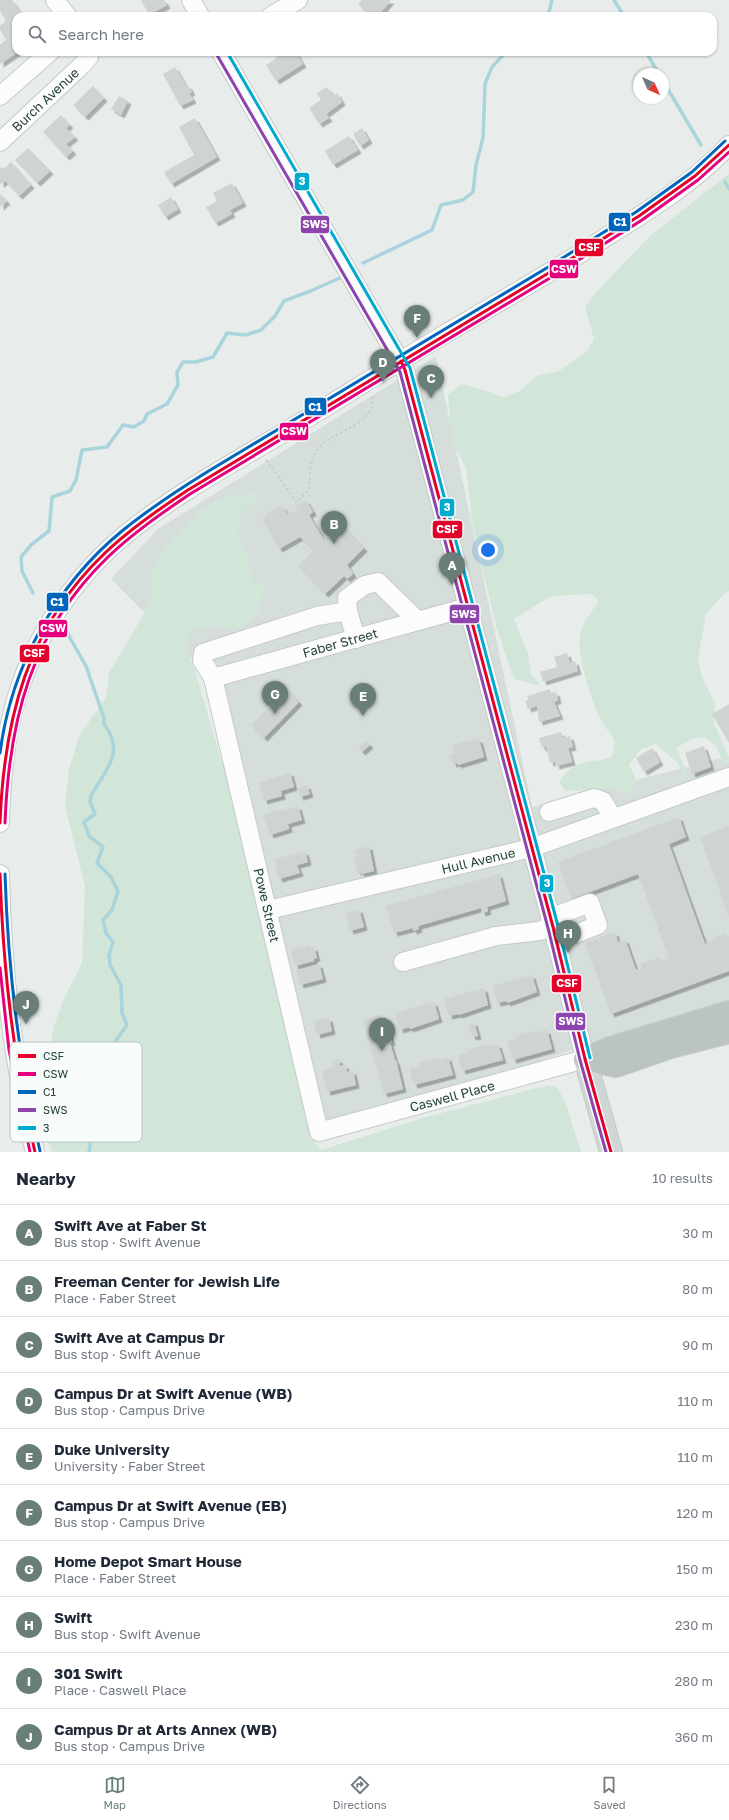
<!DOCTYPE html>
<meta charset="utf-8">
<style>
body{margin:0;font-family:"Golos Text",sans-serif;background:#f2f2f3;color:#1f2937}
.compass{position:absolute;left:633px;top:68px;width:36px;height:36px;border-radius:50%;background:#fff;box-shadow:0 1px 3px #0004;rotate:135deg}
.you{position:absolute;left:488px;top:550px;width:14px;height:14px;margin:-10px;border:3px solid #fff;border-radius:50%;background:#1a73e8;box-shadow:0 0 0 6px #1a73e833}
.badge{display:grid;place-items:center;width:26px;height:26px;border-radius:50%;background:#697e78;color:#fff;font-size:13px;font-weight:700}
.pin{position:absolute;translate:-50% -33px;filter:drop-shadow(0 1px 2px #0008)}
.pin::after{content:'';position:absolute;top:21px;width:14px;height:12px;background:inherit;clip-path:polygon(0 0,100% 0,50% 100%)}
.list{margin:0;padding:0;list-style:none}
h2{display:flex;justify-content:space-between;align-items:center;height:52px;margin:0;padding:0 16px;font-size:17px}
h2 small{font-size:13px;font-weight:400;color:#747a83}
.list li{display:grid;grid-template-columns:26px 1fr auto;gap:12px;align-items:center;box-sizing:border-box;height:56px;padding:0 16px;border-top:1px solid #e0e1e3}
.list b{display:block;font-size:15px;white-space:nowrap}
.list p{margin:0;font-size:13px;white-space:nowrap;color:#747a83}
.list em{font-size:13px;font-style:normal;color:#747a83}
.icon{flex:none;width:22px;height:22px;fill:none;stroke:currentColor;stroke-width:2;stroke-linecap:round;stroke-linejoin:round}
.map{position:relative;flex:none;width:729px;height:1152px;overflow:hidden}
.search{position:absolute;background:#fff;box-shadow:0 1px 3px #0004;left:12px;right:12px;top:12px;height:44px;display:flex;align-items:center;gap:10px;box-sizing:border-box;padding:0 14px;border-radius:12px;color:#747a83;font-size:15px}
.sheet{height:612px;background:#fff}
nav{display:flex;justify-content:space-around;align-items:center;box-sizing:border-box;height:56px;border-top:1px solid #e0e1e3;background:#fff;font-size:11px;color:#747a83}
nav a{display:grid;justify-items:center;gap:2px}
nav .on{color:#697e78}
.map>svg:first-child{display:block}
.built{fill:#d6dedb}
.green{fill:#d1e6d8}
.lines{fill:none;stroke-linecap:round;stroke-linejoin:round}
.stream{stroke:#a9d4db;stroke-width:3.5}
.building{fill:#cfd4d2;filter:url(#shadow)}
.minor-casing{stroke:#c5cac8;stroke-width:20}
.major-casing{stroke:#c3ccc9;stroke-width:24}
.highway-casing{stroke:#c3ccc9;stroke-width:24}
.path{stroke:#c3ccca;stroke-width:2;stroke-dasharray:2 3;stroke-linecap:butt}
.minor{stroke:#fcfcfc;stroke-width:18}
.major{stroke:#cfd7d5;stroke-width:22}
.highway{stroke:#bcc4c2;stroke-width:22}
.bus-1-casing{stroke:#f7fbf9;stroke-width:6}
.bus-2-casing{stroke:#f7fbf9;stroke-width:6}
.bus-3-casing{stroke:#f7fbf9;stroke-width:6}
.bus-4-casing{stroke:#f7fbf9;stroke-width:6}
.bus-5-casing{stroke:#f7fbf9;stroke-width:6}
.bus-1{stroke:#e4002b;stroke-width:3}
.bus-2{stroke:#e5007d;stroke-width:3}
.bus-3{stroke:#0065bd;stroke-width:3}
.bus-4{stroke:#8e44ad;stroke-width:3}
.bus-5{stroke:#00a9ce;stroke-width:3}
.labels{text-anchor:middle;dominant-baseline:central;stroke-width:3;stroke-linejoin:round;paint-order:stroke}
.street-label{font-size:13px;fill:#24423a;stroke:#f7fbf9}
.key{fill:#f7fbf9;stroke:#b8c4c0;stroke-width:1}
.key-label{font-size:11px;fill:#24423a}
.line-badge{stroke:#f7fbf9;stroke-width:1.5}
.badge-label{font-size:11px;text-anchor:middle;font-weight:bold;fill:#fff}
</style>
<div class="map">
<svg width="729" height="1152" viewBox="0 0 729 1152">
<defs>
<filter id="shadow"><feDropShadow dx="3.5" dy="3.5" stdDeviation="0" flood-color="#0004"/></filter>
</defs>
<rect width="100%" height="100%" fill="#e8edeb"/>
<path class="built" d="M436 356 532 807 729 756V1005L639 1027 282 1149 257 976 208 676 111 579 158 529Z"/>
<path class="green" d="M729 174V591L722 596 706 614 698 659 702 677 715 703 714 723 729 758V763L723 764 717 747 704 737 692 739 676 748 688 774 683 776 678 763 655 744 640 750 629 765 636 779 630 793 609 789 565 791 559 782C567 769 577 763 593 761 599 760 606 760 612 756L615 741C611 734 604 726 600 718 591 699 576 654 580 634 583 622 592 611 599 601L591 594 551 596 514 619 528 653 531 674 541 686 514 679 497 629 484 576 472 521 466 468 452 442 448 395 461 384 491 392 498 396 504 397 520 391 536 376 559 371 588 350 594 339 585 307 600 288 652 234Z
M263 493 240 513 238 532 247 554 252 579 264 588 257 615 243 628 204 626 192 631C184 645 188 656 195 670L246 847 314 1141 321 1150 426 1117 548 1085 558 1088 567 1107 581 1152H52L42 1118 41 1093 54 1026 65 996 82 963 85 886 65 806 69 769 80 734 106 698 109 673 151 602 153 586 152 571 162 550 197 514 220 498Z"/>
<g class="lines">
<path class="stream" d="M614 0 624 16
M548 16 552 0
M646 52 659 74
M663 81 701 145
M725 182 729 189
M363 263 432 230 441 205 463 200 473 192 476 165 483 138 485 84 492 67 506 52
M33 593 22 571 21 557 32 544 49 531 52 497 70 491 76 480 82 450 107 447 123 425 134 427 144 421 147 414 167 404 178 385 177 372 183 362H196L213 357 227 333 246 335 261 330 275 316 284 301 308 292 340 278
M67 630 70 638 86 666 104 718V724C126 753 105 770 91 796L90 801 95 814 84 822 89 836 103 847 97 863 111 877 118 891 112 910 103 920 106 933 113 942 109 955 110 965 121 985 122 1013 127 1025 107 1053 108 1065 98 1096 89 1152"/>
</g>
<path class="building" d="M0 0H12L21 13 12 18 16 23V52H18L0 64V45L6 40 0 30V26L6 21 0 11Z
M141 0H164L167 5 149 15Z
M362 0H391L378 16 363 15 366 12 358 4Z
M273 52H296L303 64 276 81 266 65 277 58Z
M175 67 186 86 188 85 192 92 189 93 193 100 180 106 163 74Z
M93 86 104 98 85 117 73 105Z
M327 87 333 96 337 93 342 102 326 114 329 118 319 124 309 108 321 100 317 93Z
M119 96 128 101 121 115 111 109Z
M61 115 70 125 66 128 75 137 66 144 73 151 66 157 43 132Z
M195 118 217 157 171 184 164 172 194 155 179 127Z
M362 128 369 140 360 146 353 134Z
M349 136 358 150 333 165 325 151Z
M28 148 50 171 37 183 15 160Z
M11 162 31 185 19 196 5 181 1 184 0 183V169L2 167 4 169Z
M232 183 243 203 230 210 232 214 215 223 206 207 217 201 213 193Z
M0 194 7 201 0 207Z
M171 197 178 209 165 217 158 205Z
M306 500 313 512 309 515 324 540 337 527 340 531 344 527 364 548 347 565 353 574 347 579 344 576 325 594 298 566 314 550 300 537 279 549 262 519 267 516 266 514 282 506 288 515 297 510 295 507Z
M567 653 570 663 575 661 578 671 543 682 540 672 557 667 554 657Z
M287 689 299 702 264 738 251 725Z
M550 689 551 693 556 692 558 700 554 702 560 716 539 722 537 706 528 709 525 701 528 700 527 696Z
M729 704V743L712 714Z
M561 732 563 738 570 736 573 747 568 748 572 762 556 766 555 762 550 763 546 746 542 748 539 738Z
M475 739H479L484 757 458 765 457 763 453 764 450 755 455 753 452 745Z
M366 741 370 745 362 752 358 748Z
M704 746 711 767 692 774 685 753Z
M652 748 660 762 644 772 636 758Z
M290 772 294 787 281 791 282 796 264 801 259 783Z
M307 785 310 794 300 797 297 788Z
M298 806 302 820 288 824 289 829 270 835 264 815 277 809V811L284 810Z
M679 817 686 837 669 844 705 944 713 941 712 938 726 933 727 936H729V971L611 1014 585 943 615 932 618 942 625 939 636 970 642 968 641 964 660 957 661 961 669 958 638 874 571 899 558 862Z
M729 826V917L700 837Z
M369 846 374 871 361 874 360 871 357 872 354 859 357 858 355 850Z
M305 851 308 862 297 865 300 873 279 879 275 865 277 864 275 859Z
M499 874 506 901 487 907 488 911 482 913 481 908 418 926 419 929 413 931V928L394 933 386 906Z
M359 909 364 927 350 931 345 913Z
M310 945 311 948 314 947 317 958 314 959V961L295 966 291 950Z
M319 964 323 979 300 985 296 971Z
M532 975 537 992 507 1003V1001L497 1003 493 986Z
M484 988 488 1005 459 1015 458 1014 449 1016 444 999Z
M434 1002 439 1019 410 1029 409 1027 400 1030 395 1013Z
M382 1014 384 1022 386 1021 392 1042 390 1043 395 1060H396L403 1089 384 1094 363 1020Z
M329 1018 332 1031 317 1035 314 1021Z
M474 1022 478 1036 472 1037 469 1024Z
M538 1030V1033L547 1030 552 1049 513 1060 507 1041 517 1039 516 1036Z
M488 1044 489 1047 498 1044 503 1060 462 1071 458 1055 467 1053V1050Z
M439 1057 440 1060 448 1057 453 1075 414 1085 409 1068 419 1066 418 1063Z
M339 1059 340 1066 345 1065 347 1072 353 1071 356 1085 327 1092 322 1070 334 1067 332 1061Z"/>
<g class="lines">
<g class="minor-casing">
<g id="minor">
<path d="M55 0 67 16"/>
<path d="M191 0 200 16"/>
<path d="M271 16 298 0"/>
<path d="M221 52 405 370 553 927 585 1059 319 1132 213 678 202 660 203 653 317 616 348 611"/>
<path d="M0 96 50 52"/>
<path id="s1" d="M0 142 82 65 89 57 88 52"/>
<path d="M356 639 348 611 347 598 365 585 378 582 418 621"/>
<path id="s2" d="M213 678 468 607"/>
<path d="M549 812 594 798 603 801 613 818"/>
<path d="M0 823C1 790 3 757 10 724 25 651 68 582 125 535 177 492 241 459 298 424 347 394 396 363 445 334 491 307 536 281 581 253 632 220 687 190 729 145"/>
<path d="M0 874C2 967 12 1062 35 1152"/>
<path id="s3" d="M268 910 531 848 729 777"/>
<path d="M550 918 590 903 598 925 556 942"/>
<path d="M403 962 496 936 539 931 553 927"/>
</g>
</g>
<g class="major-casing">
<path id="major" d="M585 1059 611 1152"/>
</g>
<g class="highway-casing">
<path id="highway" d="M585 1059 610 1048 729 1012
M585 1059 616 1066 674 1046 729 1032"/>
</g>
<path class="path" d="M266 460 297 502 309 490C310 478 309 461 316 451 330 430 377 427 373 395"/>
<use href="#minor" class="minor"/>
<use href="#major" class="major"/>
<use href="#highway" class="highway"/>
<g class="bus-1-casing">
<path id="bus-1" d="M401 361 405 370 553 927 585 1059 611 1152
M0 823C4 719 27 627 105 553 130 529 159 509 188 490L547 274 639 216 695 176 729 145
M0 874C3 968 13 1060 35 1152"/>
</g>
<g class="bus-2-casing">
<path id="bus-2" d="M5 823C9 720 31 631 108 557 133 533 162 513 190 494L550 278 642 220 698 180 729 152
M0 968 9 1050 30 1152"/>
</g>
<g class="bus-3-casing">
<path id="bus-3" d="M0 753C11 667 55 586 122 531 149 509 178 490 207 472L545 269 636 212 692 172 725 141
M5 874C8 968 18 1059 40 1151"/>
</g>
<g class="bus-4-casing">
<path id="bus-4" d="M217 55 400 372 548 928 580 1060 606 1152"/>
</g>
<g class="bus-5-casing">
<path id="bus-5" d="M227 52 410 368 558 926 590 1058"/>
</g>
<use href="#bus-1" class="bus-1"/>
<use href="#bus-2" class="bus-2"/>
<use href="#bus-3" class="bus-3"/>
<use href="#bus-4" class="bus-4"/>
<use href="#bus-5" class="bus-5"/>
</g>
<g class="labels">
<g class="street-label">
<text stroke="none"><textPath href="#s1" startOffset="62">Burch Avenue</textPath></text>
<text stroke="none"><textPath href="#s2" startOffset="132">Faber Street</textPath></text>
<text stroke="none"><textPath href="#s3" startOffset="216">Hull Avenue</textPath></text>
<text transform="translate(267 905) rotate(77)">Powe Street</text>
<text transform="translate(452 1096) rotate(-15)">Caswell Place</text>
</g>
</g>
<rect x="10" y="1042" width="132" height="100" rx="6" class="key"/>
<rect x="18" y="1054" width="18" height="4" fill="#e4002b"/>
<rect x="18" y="1072" width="18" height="4" fill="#e5007d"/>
<rect x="18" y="1090" width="18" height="4" fill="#0065bd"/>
<rect x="18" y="1108" width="18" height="4" fill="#8e44ad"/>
<rect x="18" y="1126" width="18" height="4" fill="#00a9ce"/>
<g class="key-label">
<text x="43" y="1060">CSF</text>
<text x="43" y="1078">CSW</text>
<text x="43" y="1096">C1</text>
<text x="43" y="1114">SWS</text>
<text x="43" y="1132">3</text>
</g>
<g class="line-badge">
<rect x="294" y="172" width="16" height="19" rx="4" fill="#00a9ce"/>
<rect x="608" y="212" width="23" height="20" rx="4" fill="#0065bd"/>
<rect x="300" y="215" width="30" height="19" rx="4" fill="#8e44ad"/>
<rect x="574" y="238" width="30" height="19" rx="4" fill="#e4002b"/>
<rect x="549" y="259" width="30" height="20" rx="4" fill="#e5007d"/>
<rect x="304" y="397" width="23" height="19" rx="4" fill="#0065bd"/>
<rect x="279" y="422" width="30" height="19" rx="4" fill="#e5007d"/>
<rect x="439" y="498" width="16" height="19" rx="4" fill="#00a9ce"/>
<rect x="432" y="520" width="31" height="19" rx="4" fill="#e4002b"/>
<rect x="46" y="592" width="23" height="20" rx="4" fill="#0065bd"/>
<rect x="449" y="604" width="31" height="20" rx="4" fill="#8e44ad"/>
<rect x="38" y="619" width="30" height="19" rx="4" fill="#e5007d"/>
<rect x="19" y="644" width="31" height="19" rx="4" fill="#e4002b"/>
<rect x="539" y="874" width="15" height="19" rx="4" fill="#00a9ce"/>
<rect x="551" y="974" width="31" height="19" rx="4" fill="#e4002b"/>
<rect x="555" y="1012" width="31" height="19" rx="4" fill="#8e44ad"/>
</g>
<g class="badge-label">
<text x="302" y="185">3</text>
<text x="620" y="226">C1</text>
<text x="315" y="228">SWS</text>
<text x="589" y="251">CSF</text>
<text x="564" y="273">CSW</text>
<text x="315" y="411">C1</text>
<text x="294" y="435">CSW</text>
<text x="447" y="511">3</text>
<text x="447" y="533">CSF</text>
<text x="57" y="606">C1</text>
<text x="464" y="618">SWS</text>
<text x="53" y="632">CSW</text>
<text x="34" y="657">CSF</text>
<text x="547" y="887">3</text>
<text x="567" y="987">CSF</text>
<text x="571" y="1025">SWS</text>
</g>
</svg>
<svg class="compass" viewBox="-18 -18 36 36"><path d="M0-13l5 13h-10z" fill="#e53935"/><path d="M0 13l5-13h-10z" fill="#747a83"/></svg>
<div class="you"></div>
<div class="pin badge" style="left:452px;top:585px">A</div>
<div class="pin badge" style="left:334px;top:544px">B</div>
<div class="pin badge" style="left:431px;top:398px">C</div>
<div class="pin badge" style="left:383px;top:382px">D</div>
<div class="pin badge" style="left:363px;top:716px">E</div>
<div class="pin badge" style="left:417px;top:338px">F</div>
<div class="pin badge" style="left:275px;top:714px">G</div>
<div class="pin badge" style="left:568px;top:953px">H</div>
<div class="pin badge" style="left:382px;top:1051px">I</div>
<div class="pin badge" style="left:26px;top:1024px">J</div>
<div class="search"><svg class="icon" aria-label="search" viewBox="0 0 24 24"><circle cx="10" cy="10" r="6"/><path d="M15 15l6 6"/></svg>Search here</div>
</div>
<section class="sheet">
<h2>Nearby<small>10 results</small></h2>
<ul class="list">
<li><span class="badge">A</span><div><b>Swift Ave at Faber St</b><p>Bus stop · Swift Avenue</p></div><em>30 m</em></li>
<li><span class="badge">B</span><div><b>Freeman Center for Jewish Life</b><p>Place · Faber Street</p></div><em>80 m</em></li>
<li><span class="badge">C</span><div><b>Swift Ave at Campus Dr</b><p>Bus stop · Swift Avenue</p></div><em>90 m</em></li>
<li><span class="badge">D</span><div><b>Campus Dr at Swift Avenue (WB)</b><p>Bus stop · Campus Drive</p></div><em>110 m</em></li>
<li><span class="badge">E</span><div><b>Duke University</b><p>University · Faber Street</p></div><em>110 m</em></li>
<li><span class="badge">F</span><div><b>Campus Dr at Swift Avenue (EB)</b><p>Bus stop · Campus Drive</p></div><em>120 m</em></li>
<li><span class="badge">G</span><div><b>Home Depot Smart House</b><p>Place · Faber Street</p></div><em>150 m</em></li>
<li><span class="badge">H</span><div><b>Swift</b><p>Bus stop · Swift Avenue</p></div><em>230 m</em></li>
<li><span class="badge">I</span><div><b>301 Swift</b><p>Place · Caswell Place</p></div><em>280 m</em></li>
<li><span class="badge">J</span><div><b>Campus Dr at Arts Annex (WB)</b><p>Bus stop · Campus Drive</p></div><em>360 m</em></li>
</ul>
</section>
<nav>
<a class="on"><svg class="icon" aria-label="map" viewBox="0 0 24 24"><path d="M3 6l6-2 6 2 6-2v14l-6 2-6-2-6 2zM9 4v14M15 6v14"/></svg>Map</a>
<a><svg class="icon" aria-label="directions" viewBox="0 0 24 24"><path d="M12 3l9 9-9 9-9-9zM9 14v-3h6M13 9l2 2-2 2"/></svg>Directions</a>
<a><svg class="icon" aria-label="saved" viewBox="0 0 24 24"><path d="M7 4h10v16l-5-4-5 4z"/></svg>Saved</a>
</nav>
